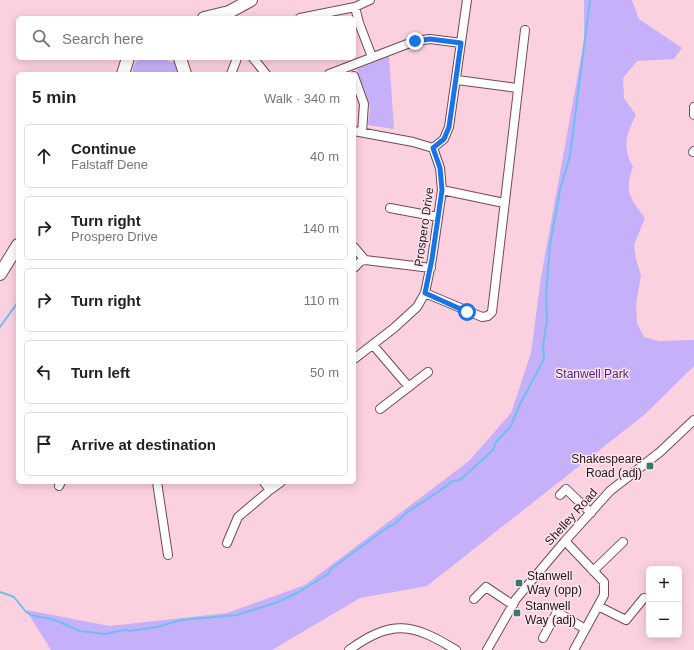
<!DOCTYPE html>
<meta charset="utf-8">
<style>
body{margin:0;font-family:Helvetica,sans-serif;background:#f2f2f2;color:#222}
.controls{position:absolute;right:12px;bottom:12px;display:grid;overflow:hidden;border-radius:6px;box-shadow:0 2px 10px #0003}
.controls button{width:36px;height:36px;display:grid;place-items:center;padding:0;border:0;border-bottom:1px solid #e0e0e0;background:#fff;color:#222;font:20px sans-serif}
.stop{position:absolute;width:12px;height:12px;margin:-9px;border:3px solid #1a73e8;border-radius:50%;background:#fff}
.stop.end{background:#1a73e8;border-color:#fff;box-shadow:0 1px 4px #0008}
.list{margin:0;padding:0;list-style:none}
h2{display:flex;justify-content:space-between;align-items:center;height:52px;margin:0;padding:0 16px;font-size:17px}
h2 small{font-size:13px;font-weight:400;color:#767676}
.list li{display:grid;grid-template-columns:26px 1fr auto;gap:12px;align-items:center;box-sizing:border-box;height:64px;margin:0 8px 8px;padding:0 8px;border:1px solid #e0e0e0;border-radius:6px}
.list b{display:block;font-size:15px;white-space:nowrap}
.list p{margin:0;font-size:13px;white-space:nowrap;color:#767676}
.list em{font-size:13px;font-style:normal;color:#767676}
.icon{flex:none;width:22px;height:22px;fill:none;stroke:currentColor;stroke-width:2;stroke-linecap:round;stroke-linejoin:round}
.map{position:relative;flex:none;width:694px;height:650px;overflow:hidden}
.search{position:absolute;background:#fff;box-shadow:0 2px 10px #0003;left:16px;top:16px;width:340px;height:44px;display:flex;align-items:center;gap:10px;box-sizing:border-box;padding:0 14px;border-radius:6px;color:#767676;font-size:15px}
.panel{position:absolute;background:#fff;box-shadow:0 2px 10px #0003;left:16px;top:72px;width:340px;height:412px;border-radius:6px}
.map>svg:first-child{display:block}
.green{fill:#c5b0f9}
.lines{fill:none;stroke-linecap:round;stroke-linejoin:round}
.stream{stroke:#6ebff1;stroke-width:2}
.minor-casing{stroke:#744857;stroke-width:10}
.highway-casing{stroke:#744857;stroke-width:14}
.minor{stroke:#fff;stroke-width:8}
.highway{stroke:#fff;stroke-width:12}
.route{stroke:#1a73e8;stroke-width:5}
.poi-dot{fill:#37796b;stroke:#fbe5ec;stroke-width:1.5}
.labels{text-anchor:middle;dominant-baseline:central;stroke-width:3;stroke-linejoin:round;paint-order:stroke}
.street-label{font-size:12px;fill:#27141b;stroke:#fbe5ec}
.park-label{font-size:12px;fill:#4e218c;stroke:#fbe5ec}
.poi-label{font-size:12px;fill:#27141b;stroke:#fbe5ec;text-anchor:start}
</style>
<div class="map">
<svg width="694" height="650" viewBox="0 0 694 650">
<rect width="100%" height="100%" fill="#fcd1df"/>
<path class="green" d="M584 0H632L639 19 682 48 674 59 637 61 623 78 624 98 636 115C626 135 622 146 633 167 624 191 630 199 645 218L634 245 636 259 641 275 636 304 637 323 644 337 659 341 694 340V366L644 415 427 586 360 598 272 650H51L26 610 110 626 227 613 305 585 469 461 511 413 531 353 541 277 584 41Z
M389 56 394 129 368 125 370 106 357 69Z
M139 58H164L170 62 174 61 178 74H132L134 65Z"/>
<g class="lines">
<path class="stream" d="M0 327 18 302
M0 592 14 597 26 612 31 615 55 620 80 631 105 634 124 630 130 631 157 627 181 620 237 615 278 602 297 593 328 574 332 568 388 527 395 524 406 513 448 485 450 482 460 480 493 450 496 442 511 426 520 404 544 359 543 346 547 320 546 295 550 245 560 190 570 156 590 0"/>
<g class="minor-casing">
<path id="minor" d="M355 7 359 23 372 57
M300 18 355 7 370 0
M253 58 266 74
M231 74 236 61
M329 74 415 41 430 39 461 43
M354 76 364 104 362 132
M457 80 517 88
M694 107V115
M354 131 413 142 433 148 440 168 442 190 432 259 425 293 417 307 394 328 354 359
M433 148 444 139 449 127 467 0
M693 152 694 151
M442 190 504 203
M390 208 438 217
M354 247 365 260
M354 268 361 261 365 260 431 268
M425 293 482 317 488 316 492 312 525 30
M373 345 409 387
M380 409 428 372
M157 482 168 555
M59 486 61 482
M270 490 281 482
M560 495 566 489 591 513
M565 541 604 582V595L574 650
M227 543 238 517 270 490 264 482
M593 571 623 542
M474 599 486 587 513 605
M598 606 626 620 644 598
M543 638 557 612 585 629
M349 650C392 619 412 623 456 650
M487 650 516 599 565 541 610 491 660 452 694 420"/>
</g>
<g class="highway-casing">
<path id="highway" d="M204 18 229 12
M223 18 229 12 251 0
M180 58 185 74
M123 74 128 58
M0 274 18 245"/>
</g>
<use href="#minor" class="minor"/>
<use href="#highway" class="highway"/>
</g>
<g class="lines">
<path class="route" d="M415 41 430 39 461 43 449 127 444 139 433 148 440 168 442 190 432 259 425 293 467 312"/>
</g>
<g class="poi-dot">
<rect x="646" y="462" width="8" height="8" rx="2"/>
<rect x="515" y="579" width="8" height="8" rx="2"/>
<rect x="513" y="609" width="8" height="8" rx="2"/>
</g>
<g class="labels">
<g class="street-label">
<text transform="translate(424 227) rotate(-82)">Prospero Drive</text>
<text transform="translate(571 517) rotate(-48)">Shelley Road</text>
</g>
<g class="park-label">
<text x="592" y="374">Stanwell Park</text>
</g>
<g class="poi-label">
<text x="642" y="459" text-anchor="end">Shakespeare<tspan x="642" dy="14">Road (adj)</tspan></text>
<text x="527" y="576">Stanwell<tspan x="527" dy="14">Way (opp)</tspan></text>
<text x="525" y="606">Stanwell<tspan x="525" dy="14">Way (adj)</tspan></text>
</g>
</g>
</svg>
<div class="controls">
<button>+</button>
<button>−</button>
</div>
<div class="stop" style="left:467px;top:312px"></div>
<div class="stop end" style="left:415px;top:41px"></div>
<div class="search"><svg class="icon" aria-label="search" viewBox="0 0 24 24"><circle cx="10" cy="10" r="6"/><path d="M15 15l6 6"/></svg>Search here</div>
<section class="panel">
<h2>5 min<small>Walk · 340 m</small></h2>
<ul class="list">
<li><svg class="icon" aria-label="ahead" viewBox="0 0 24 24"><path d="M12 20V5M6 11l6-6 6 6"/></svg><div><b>Continue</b><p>Falstaff Dene</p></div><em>40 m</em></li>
<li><svg class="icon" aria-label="right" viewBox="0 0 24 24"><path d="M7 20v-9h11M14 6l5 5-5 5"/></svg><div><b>Turn right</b><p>Prospero Drive</p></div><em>140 m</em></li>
<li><svg class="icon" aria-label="right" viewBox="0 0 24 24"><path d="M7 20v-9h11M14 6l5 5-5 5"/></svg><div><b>Turn right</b></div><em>110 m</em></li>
<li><svg class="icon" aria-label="left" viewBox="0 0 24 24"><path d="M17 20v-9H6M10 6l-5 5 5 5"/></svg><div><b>Turn left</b></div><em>50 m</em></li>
<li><svg class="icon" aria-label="arrive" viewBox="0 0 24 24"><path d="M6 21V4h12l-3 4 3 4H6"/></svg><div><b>Arrive at destination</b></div></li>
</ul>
</section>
</div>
